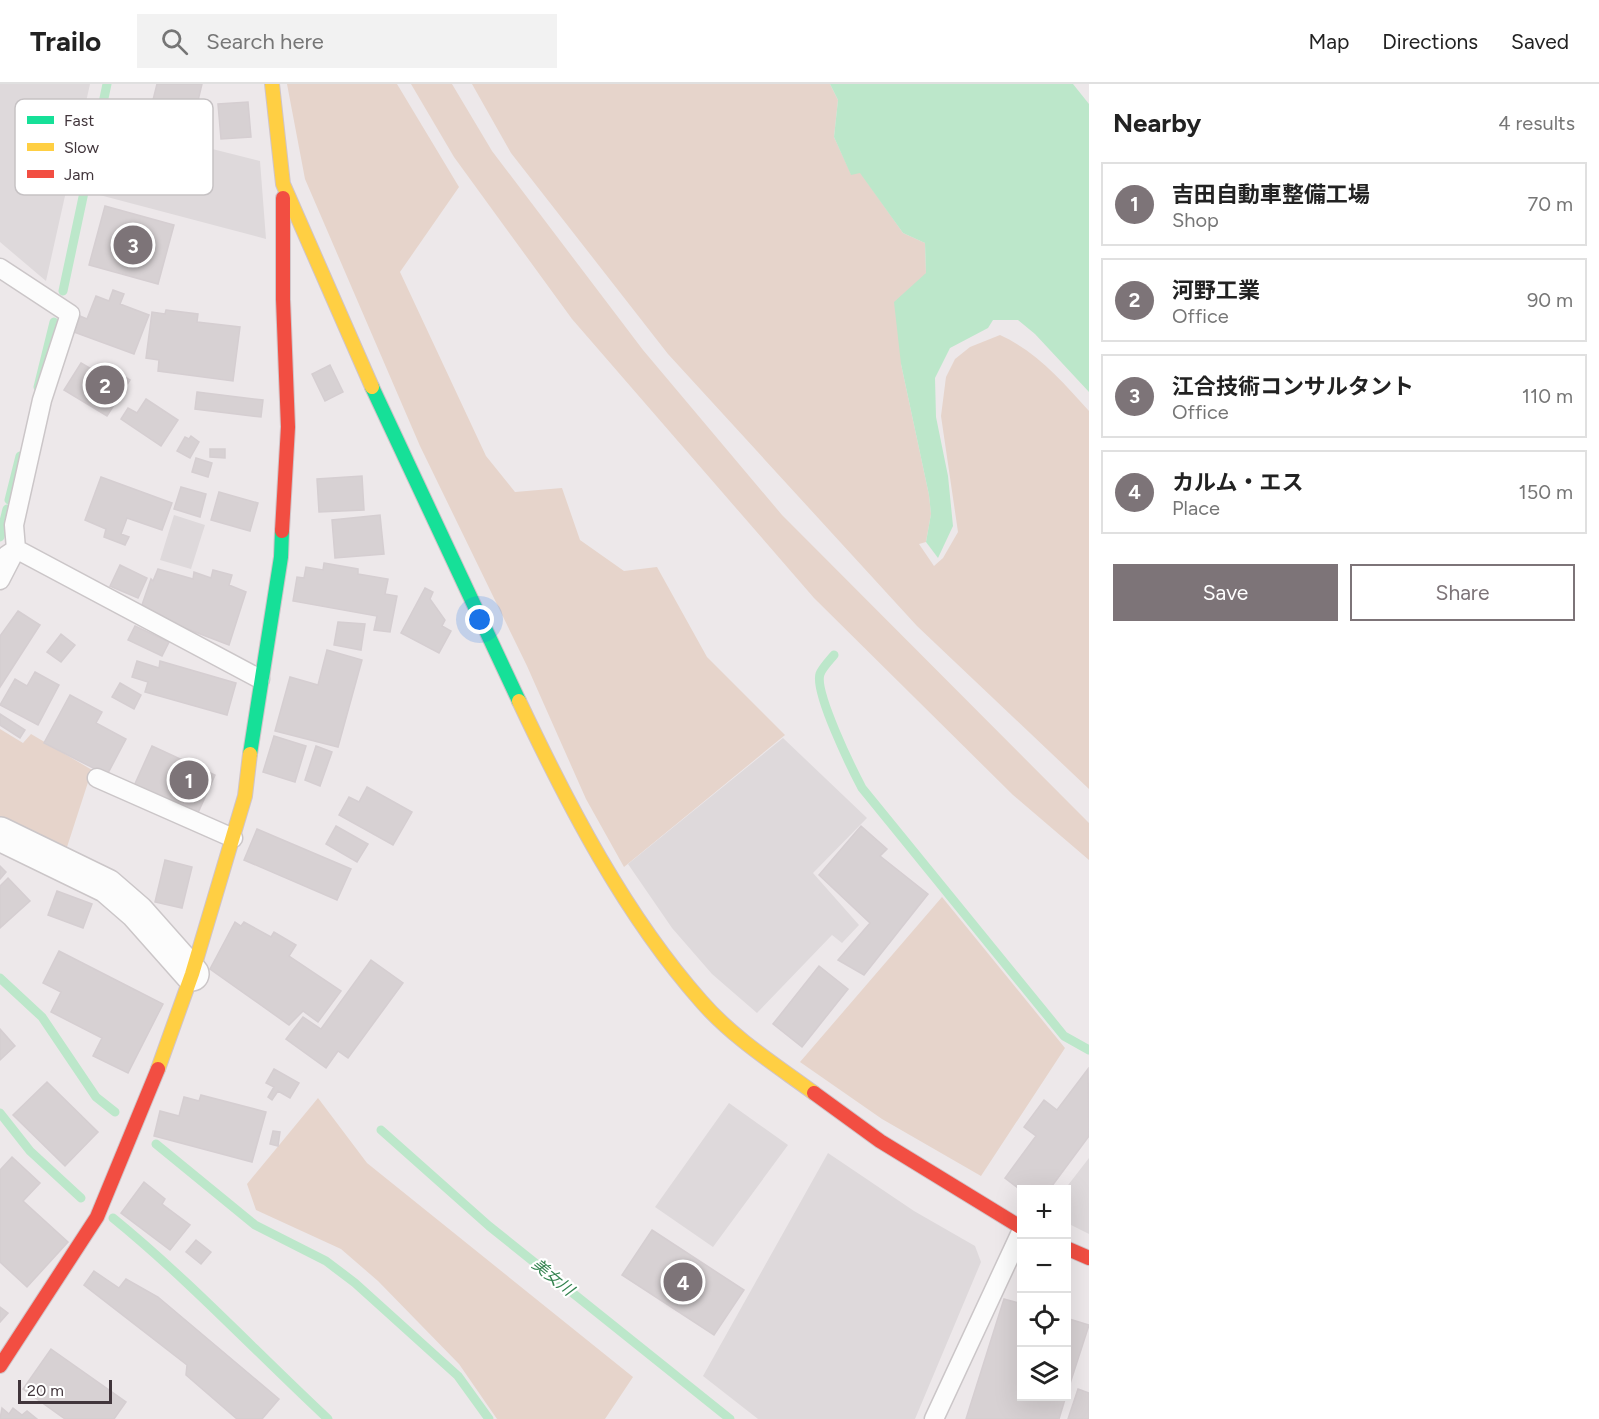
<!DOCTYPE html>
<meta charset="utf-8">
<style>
body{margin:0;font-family:Figtree,"Noto Sans JP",sans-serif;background:#f2f2f2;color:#222}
.controls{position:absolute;right:18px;bottom:18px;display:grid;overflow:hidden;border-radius:0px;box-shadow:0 6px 24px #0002}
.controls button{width:54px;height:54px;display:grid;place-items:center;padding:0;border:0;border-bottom:2px solid #e0e0e0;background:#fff;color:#222;font:30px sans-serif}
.scale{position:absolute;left:18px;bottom:15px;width:94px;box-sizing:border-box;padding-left:6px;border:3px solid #41353b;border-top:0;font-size:16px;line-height:21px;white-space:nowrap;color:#41353b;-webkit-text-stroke:4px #fff;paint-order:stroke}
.you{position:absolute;left:480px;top:536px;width:21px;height:21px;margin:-15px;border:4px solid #fff;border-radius:50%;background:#1a73e8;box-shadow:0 0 0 9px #1a73e833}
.badge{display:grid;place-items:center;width:39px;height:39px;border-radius:50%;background:#7d7478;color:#fff;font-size:20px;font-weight:700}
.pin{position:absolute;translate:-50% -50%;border:3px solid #fff;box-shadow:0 2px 6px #0006}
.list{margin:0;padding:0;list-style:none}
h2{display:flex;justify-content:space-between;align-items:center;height:78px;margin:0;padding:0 24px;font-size:26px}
h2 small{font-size:20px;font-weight:400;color:#767676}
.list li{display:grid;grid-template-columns:39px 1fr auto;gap:18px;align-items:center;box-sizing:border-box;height:84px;margin:0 12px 12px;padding:0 12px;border:2px solid #e0e0e0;border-radius:0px}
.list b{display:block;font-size:22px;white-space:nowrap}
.list p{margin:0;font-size:20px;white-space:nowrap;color:#767676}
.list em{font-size:20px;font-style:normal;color:#767676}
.actions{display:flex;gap:12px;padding:18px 24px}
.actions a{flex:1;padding:14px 0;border:2px solid #7d7478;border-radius:0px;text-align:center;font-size:21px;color:#7d7478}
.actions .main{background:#7d7478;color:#fff}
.icon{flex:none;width:33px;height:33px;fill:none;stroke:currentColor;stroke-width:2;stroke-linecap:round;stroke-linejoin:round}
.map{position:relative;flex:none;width:1089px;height:1335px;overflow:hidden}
header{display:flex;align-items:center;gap:36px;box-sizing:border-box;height:84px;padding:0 30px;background:#fff;border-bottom:2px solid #e0e0e0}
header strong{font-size:28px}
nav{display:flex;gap:33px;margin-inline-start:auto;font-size:21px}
.search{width:420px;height:54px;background:#f2f2f2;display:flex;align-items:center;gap:15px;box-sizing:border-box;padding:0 21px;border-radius:0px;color:#767676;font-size:22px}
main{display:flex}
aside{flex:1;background:#fff}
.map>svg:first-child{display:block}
.green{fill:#e6d4cb}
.parking{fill:#ded9db}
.water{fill:#bce7ca}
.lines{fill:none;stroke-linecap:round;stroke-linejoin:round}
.stream{stroke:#bce7ca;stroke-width:9}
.building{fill:#d7d1d3;stroke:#d5ced1;stroke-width:1.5}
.lane-casing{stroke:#cbc6c8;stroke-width:21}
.street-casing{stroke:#cbc6c8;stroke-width:36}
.fast-casing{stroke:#d0c4c8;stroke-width:16}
.slow-casing{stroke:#d0c4c8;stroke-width:16}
.jam-casing{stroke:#d0c4c8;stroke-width:16}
.lane{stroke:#fcfcfc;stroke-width:18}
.street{stroke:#fcfcfc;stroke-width:33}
.fast{stroke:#16e098;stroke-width:14}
.slow{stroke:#ffcf43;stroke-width:14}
.jam{stroke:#f24e42;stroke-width:14}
.labels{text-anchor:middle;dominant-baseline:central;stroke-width:4.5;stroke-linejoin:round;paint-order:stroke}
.water-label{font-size:16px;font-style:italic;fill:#33834f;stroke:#fff}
.key{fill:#fff;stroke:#c6c2c4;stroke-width:1.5}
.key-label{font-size:16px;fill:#41353b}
</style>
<header>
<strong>Trailo</strong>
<div class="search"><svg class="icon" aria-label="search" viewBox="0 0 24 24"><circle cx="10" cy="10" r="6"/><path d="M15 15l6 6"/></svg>Search here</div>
<nav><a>Map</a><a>Directions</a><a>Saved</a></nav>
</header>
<main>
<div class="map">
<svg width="1089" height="1335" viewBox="0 0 1089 1335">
<rect width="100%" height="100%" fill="#ede8ea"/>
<path class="green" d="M287 0H397L459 103 400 188 486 372 515 408 562 404 580 456 624 487 657 483 707 573 785 651 624 783 586 715 527 582 420 362 305 95Z
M411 0H452L492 67 643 266 782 431 1089 739V776L1013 711 814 514 572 235 454 73Z
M472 0H830L838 16 834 53 851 90 860 88 903 149 925 159 926 189 901 280 929 411 931 430 926 458 919 460 934 482 943 474 958 448 941 332 946 293 955 275 970 263 1000 251C1037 268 1062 297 1089 327V705L917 542 668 270 511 69Z
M0 645 23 659 31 650 92 686 67 763 40 757 0 732Z
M942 813 1065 964 981 1092 882 1035 800 978Z
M318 1014 367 1079 633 1293 605 1335H497L459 1280 378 1197 341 1165 256 1126 247 1100Z"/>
<path class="parking" d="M0 0H90L46 197 0 158Z
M105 38 260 77 266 155 92 109Z
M174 431 205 441 191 485 160 476Z
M783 654 867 734 813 789 859 841 842 859 832 851 757 929 712 890 672 844 628 780Z
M729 1019 788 1061 713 1163 655 1123Z
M828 1069 914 1127 975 1162 981 1178 915 1335H758L703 1292Z
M1089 1074V1150L1067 1139 1065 1105Z"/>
<path class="water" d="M830 0H1073L1089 20V308L1035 250 1018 236H993L988 244 950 264 935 294 936 333 948 392 953 442 938 474 926 458 931 430 929 411 901 280 894 218 926 189 925 159 903 149 860 89 851 91 834 53 838 16Z"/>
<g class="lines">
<path class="stream" d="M63 207 107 0
M38 303 54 238
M9 416 20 372
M0 453 7 425
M834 571C830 576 822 584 820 590 814 608 852 685 862 704L1064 952 1089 966
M0 894 42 933 96 1013 115 1028
M0 1029 30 1067 81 1114
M381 1046 489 1142 730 1335
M156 1060 255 1141 326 1177 355 1199 458 1292 489 1335
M113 1134C189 1196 256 1268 328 1335"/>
</g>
<path class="building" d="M157 0H202L189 54 146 44Z
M248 18 251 53 221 55 218 20Z
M105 122 174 141 158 200 89 181Z
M113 206 124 210 120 220 149 231 134 270 74 248 80 232 87 235 96 212 109 217Z
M166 226 198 230 197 238 240 243 233 297 158 287 159 276 146 274 152 228 165 230Z
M81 279 98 289 104 280 130 296 107 332 64 306Z
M330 281 343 308 325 317 312 290Z
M197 308 263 316 261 333 195 325Z
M146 315 178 336 161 362 121 335 128 324 137 329Z
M191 352 199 358 190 374 177 367 185 353 189 355Z
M210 365H225V374L210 373Z
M196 374 212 379 208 393 192 388Z
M362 392 364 426 319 428 317 395Z
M101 393 172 419 162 446 127 434 121 450 129 453 125 461 104 453 106 445 85 436Z
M181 403 206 410 200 433 174 425Z
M219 408 258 419 250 447 211 436Z
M380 431 384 470 335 474 332 436Z
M324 479 358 485V490L388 495 385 510 397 512 390 548 374 546 377 532 293 517 297 493 304 494 306 483 323 486Z
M120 481 147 494 138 514 110 502Z
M158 485 193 495 194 488 211 494 213 486 232 491 229 501 246 508 229 561 182 543 142 521 151 495 153 497Z
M425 504 433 508 430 515 445 536 442 542 451 547 439 569 401 549Z
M18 527 40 541 0 603V552Z
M338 538 365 540 361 566 334 561Z
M135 542 169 558 162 572 128 556Z
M61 550 75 561 61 578 47 568Z
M327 566 362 576 338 663 275 647 290 593 318 601Z
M137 577 159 584 160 577 236 599 227 631 145 608 148 598 132 593Z
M35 588 59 601 38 641 0 621 15 595 27 602Z
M120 599 141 611 134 625 112 613Z
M70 611 102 628 96 639 126 655 107 691 44 659Z
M0 630 25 646 20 654 0 641Z
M274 652 306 662 295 698 263 688Z
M152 662 215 691 197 731 134 702Z
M316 662 332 668 320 702 305 696Z
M367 703 412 728 393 761 339 731 349 713 359 718Z
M336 742 368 760 357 778 326 760Z
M861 742 887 765 880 772 928 810 864 891 838 876 870 839 819 791Z
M257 745 351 785 337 816 244 776Z
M165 776 192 783 182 824 155 818Z
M0 782 6 788 0 795Z
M8 794 30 817 0 844V802Z
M57 807 92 820 83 844 48 831Z
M235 838 241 842 244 838 271 853 274 848 296 861 289 872 341 907 318 938 303 927 289 941 210 885Z
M59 867 163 920 128 989 93 972 102 954 51 928 61 908 43 899Z
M371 876 403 899 348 974 338 967 326 984 286 955 303 933 321 945Z
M819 882 848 905 802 963 773 940Z
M0 945 15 962 0 976Z
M274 985 299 999 290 1014 278 1007 272 1016 268 1013 274 1003 266 999Z
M1088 985 1089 1052 1049 1106 1022 1107 1005 1094 1036 1052 1024 1043 1044 1016 1057 1026Z
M47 998 98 1048 65 1082 13 1031Z
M201 1011 266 1028 252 1078 154 1052 160 1027 179 1032 184 1013 199 1017Z
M273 1047 280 1048 278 1062 270 1060Z
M12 1073 40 1099 23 1117 68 1158 27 1203 0 1178V1086Z
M144 1098 165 1115 162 1120 190 1141 170 1166 121 1129Z
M652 1146 744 1206 714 1251 622 1191Z
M196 1156 211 1168 201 1180 186 1168Z
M94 1187 119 1204 126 1195 158 1213 279 1315 262 1335H237L186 1291 187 1281 84 1201Z
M1004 1215 1022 1220V1312H1066L1059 1335H966Z
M0 1223 8 1229 0 1238Z
M1066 1234 1089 1241 1066 1312Z
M51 1265 126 1318 114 1335H65L23 1305Z
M1078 1305 1089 1309V1335H1068Z
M2 1324 9 1330 13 1324 22 1331 27 1327 37 1335H0Z"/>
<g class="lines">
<g class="lane-casing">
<path id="lane" d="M0 184 70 230 42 316 14 441 16 465 0 496
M7 471 16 465 260 595
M97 694 233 754
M934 1335 1022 1146"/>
</g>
<g class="street-casing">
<path id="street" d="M0 750 107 802 137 828 192 890"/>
</g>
<g class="fast-casing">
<path id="fast" d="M372 303 519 617
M250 670 281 473 282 447"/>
</g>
<g class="slow-casing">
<path id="slow" d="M272 0 283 100 372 303
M519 617C568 721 625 831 701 917 733 954 776 981 814 1009
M158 985 192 890 245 712 250 670"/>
</g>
<g class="jam-casing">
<path id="jam" d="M282 447 288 343 283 215V114
M814 1009 880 1057 1022 1144
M1066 1164 1089 1174
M0 1282 97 1133 158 985"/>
</g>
<use href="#lane" class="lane"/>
<use href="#street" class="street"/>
<use href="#fast" class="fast"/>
<use href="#slow" class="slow"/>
<use href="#jam" class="jam"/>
</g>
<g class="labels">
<g class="water-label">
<text transform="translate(553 1193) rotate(39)">美女川</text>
</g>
</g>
<rect x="15" y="15" width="198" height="96" rx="9" class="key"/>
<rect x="27" y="32" width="27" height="8" fill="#16e098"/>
<rect x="27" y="59" width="27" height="8" fill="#ffcf43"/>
<rect x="27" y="86" width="27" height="8" fill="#f24e42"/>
<g class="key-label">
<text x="64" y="42">Fast</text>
<text x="64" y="69">Slow</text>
<text x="64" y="96">Jam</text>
</g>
</svg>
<div class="controls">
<button>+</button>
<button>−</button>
<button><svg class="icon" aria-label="locate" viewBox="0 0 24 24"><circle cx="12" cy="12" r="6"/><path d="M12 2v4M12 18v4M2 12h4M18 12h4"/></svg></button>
<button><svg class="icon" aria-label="layers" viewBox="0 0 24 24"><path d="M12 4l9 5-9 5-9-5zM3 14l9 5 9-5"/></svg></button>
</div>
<div class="scale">20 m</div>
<div class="you"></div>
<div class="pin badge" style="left:189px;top:696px">1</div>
<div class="pin badge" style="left:105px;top:301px">2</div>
<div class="pin badge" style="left:133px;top:161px">3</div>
<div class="pin badge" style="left:683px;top:1198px">4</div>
</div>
<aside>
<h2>Nearby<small>4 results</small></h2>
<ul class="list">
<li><span class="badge">1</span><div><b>吉田自動車整備工場</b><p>Shop</p></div><em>70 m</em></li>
<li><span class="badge">2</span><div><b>河野工業</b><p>Office</p></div><em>90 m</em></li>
<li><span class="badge">3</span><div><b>江合技術コンサルタント</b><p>Office</p></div><em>110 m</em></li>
<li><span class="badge">4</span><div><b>カルム・エス</b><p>Place</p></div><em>150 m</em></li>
</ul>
<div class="actions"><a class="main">Save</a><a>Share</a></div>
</aside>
</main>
